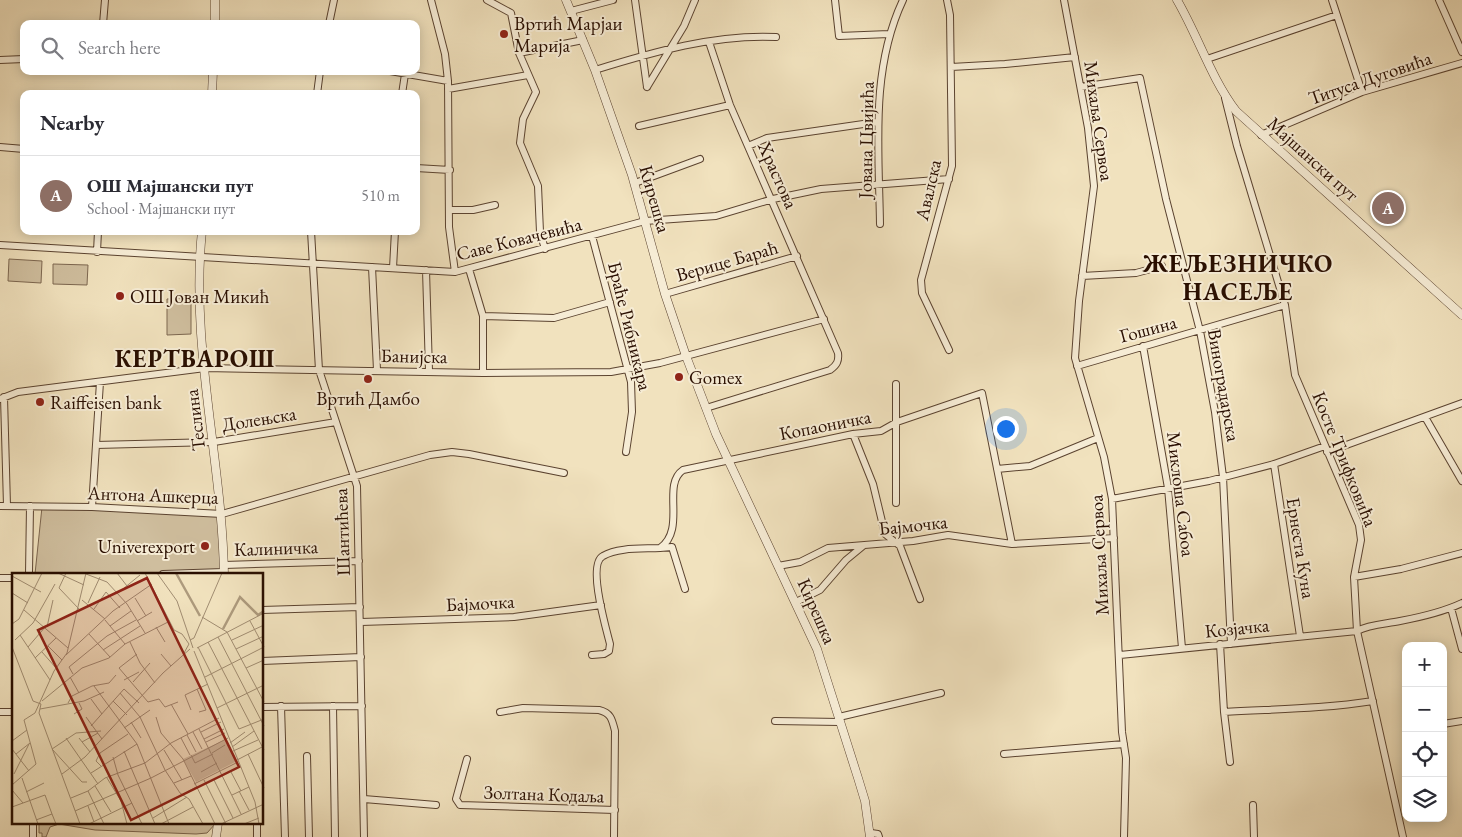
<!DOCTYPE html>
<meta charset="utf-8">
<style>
body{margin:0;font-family:"EB Garamond",serif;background:#f7f7f7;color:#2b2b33}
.controls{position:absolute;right:15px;bottom:15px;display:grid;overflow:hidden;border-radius:10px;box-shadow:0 2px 12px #0003}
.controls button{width:45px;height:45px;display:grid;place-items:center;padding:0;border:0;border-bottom:1px solid #e1e1e2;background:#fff;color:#2b2b33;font:25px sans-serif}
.you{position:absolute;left:1005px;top:428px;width:18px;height:18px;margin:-12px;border:4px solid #fff;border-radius:50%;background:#1a73e8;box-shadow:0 0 0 8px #1a73e833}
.badge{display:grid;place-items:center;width:32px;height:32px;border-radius:50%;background:#111827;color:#fff;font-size:16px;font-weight:700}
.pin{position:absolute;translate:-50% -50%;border:2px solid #fff;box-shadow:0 1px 5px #0006}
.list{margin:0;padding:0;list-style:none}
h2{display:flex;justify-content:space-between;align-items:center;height:65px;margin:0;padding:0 20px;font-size:21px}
h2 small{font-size:16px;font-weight:400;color:#7c7c81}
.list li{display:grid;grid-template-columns:32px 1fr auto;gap:15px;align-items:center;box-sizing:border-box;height:80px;padding:0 20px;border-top:1px solid #e1e1e2}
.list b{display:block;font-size:19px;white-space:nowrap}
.list p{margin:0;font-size:16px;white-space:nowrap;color:#7c7c81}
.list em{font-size:16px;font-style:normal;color:#7c7c81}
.icon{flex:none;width:28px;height:28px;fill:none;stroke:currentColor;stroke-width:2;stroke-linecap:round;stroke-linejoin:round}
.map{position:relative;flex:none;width:1462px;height:837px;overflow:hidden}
.search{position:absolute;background:#fff;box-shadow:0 2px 12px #0003;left:20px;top:20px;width:400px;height:55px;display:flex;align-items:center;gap:12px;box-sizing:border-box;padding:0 18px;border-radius:10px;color:#7c7c81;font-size:19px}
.panel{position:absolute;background:#fff;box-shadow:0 2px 12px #0003;left:20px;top:90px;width:400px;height:145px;border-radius:10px}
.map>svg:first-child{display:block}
.green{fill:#cfbe9e;stroke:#7c664f}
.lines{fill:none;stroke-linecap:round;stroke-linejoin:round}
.minor-casing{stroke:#5b4330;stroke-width:8}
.tertiary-casing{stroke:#5b4330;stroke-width:9}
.minor{stroke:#f6ecd5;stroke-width:6}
.tertiary{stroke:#f6ecd5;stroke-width:8}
.poi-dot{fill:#8f2418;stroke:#f6ecd5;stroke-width:2}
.labels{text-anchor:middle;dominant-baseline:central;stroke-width:4;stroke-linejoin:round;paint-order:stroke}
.poi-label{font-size:19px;fill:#290e00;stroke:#f6ecd5;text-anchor:start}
.street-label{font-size:19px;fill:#290e00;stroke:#f6ecd5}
.district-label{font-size:24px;font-weight:bold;letter-spacing:1px;fill:#290e00;stroke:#f6ecd5}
.inset-river{fill:none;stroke:#ad9a7d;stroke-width:2.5}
.inset-road{fill:none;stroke:#a18d72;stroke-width:1}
.view{fill:#8f2418;fill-opacity:0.15;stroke:#8f2418;stroke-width:2.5}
.inset-edge{fill:none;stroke:#290e00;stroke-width:2.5}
</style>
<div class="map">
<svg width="1462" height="837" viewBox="0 0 1462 837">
<rect width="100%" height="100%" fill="#f1e2be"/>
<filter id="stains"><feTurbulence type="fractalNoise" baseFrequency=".004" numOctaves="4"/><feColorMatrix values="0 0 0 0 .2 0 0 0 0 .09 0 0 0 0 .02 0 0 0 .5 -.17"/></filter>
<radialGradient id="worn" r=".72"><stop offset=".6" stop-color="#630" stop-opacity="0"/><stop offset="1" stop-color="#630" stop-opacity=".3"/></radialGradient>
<path class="green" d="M9 259 42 261 41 283 8 281Z
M53 264 88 265 87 285 53 284Z
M191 298V334L167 335V299Z
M42 507 221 515 223 574H35Z
M39 823H216L207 833 196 834 95 830 59 824 50 827 46 837H42V833H39Z"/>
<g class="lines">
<g class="minor-casing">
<path id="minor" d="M431 0 445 54 448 81 449 227 455 272
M487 0 511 13 519 53 536 92 523 119 520 143 538 186 540 232 545 249
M635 0 647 87
M835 0 839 36 889 34
M947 0 950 15 952 166 921 280 922 293 949 350
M1064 0 1088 128 1094 186 1079 301 1075 358 1104 457 1112 499 1122 732 1126 758 1124 837
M1332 0 1362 92
M1439 0 1462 52
M571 11 613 0
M103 24 105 0
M329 24 334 0
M519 53 583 40
M1207 59 1337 15
M0 60 24 59
M951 67 1005 64 1075 57
M595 70C653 52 715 34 776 37
M390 71 448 81
M647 87 684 26 695 0
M1081 87 1140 78 1166 199 1200 331 1215 412 1223 477 1231 644
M448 89 528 75
M317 94 320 71
M402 94 405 74
M1225 98 1237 146 1285 305 1295 375 1359 525 1361 540 1354 577 1357 631 1403 837
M639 126 730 105
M1261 135 1362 92 1462 63
M748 146 767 138 877 122
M0 147 24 149
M416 168 450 170
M635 183 700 159
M449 210H473L495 205
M880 224C879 149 870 70 903 0
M311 231 319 370 357 486 364 837
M592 236 631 382 632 412 626 452
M0 245 455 272 645 221 716 216 773 199 821 189 949 179
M97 252 98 231
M372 267 377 370
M393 268 395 231
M469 269 483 316V373
M426 270 429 371
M1082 276 1136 273 1162 266
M665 294 797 256
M483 316 554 318 610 302
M1143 346 1168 488 1182 648
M1077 366 1285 305
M896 384V503
M4 397 7 506
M0 399 18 392 205 368 483 373 611 372 660 363 824 319
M706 408 830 370C837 365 839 361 838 353L730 105 709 42
M1425 417 1462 481
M853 434 873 484 885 534 900 546 920 599
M96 445 214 442 336 422
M1327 452 1462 403
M1274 464 1300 636
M997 469 1030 466 1098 438
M1112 499 1209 481 1274 464 1325 446
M0 506 92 507 222 514 430 455 452 452 469 454 564 473
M92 507 100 382
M660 548 672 547 685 589
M224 565 359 561
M778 566 800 562 828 548 913 541 948 535 1012 544 1114 538
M29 574 30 506
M163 574 224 572
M1354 577 1401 569 1462 553
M0 578H14
M796 602 820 590 846 560 863 546
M1451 608 1462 649
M262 610 360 607
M361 622 514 617 601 605
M1220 644 1224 712 1230 762
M592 655 604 654 609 651 610 644C606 628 587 564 603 556 618 547 643 549 660 548 687 529 661 485 683 470L853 434 881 431 897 422 982 393 1012 544
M1120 655 1357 631C1370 624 1386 624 1400 621 1421 617 1443 612 1462 603
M262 661 361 657
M281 706 285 837
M333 706 335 837
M262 707 362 706
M0 712H14
M500 712 523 708 599 710C611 713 612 719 615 731L614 837
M1224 712C1274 709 1323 709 1373 701
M839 717 941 693
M775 721 840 722
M1443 724 1462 721
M1004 754 1124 744
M307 756 309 837
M467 759 456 799 460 805 615 810
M364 799 436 805
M1253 805 1254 837
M33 823V837
M257 823V837
M871 833 878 834 879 837"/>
</g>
<g class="tertiary-casing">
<path id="tertiary" d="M566 0 595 70 632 175 665 294 686 356 716 434 817 649 858 778 865 801 870 837
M1177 0C1198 36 1211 78 1236 111L1462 315
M215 24V0
M212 94 213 71
M202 231C190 346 222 460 224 574
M216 837 218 823"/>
</g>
<use href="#minor" class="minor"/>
<use href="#tertiary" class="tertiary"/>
</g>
<g class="poi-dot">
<circle cx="504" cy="34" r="5"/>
<circle cx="120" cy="296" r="5"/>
<circle cx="679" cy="377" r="5"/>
<circle cx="368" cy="379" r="5"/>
<circle cx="40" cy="402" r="5"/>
<circle cx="205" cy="546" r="5"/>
</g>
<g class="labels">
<g class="poi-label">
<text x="514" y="23">Вртић Марјаи<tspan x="514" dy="22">Марија</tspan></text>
<text x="130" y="296">ОШ Јован Микић</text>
<text x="689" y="377">Gomex</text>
<text x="368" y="398" text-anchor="middle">Вртић Дамбо</text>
<text x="50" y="402">Raiffeisen bank</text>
<text x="195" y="546" text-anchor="end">Univerexport</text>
</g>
<g class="street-label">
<text transform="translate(1370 78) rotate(-19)">Титуса Дуговића</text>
<text transform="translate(1099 121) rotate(82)">Михаља Сервоа</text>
<text transform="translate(866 140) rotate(-89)">Јована Цвијића</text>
<text transform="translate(1313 159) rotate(42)">Мајшански пут</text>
<text transform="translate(778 175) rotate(66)">Храстова</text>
<text transform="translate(928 190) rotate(-77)">Авалска</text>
<text transform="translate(655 199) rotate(74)">Кирешка</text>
<text transform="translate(519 239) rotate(-14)">Саве Ковачевића</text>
<text transform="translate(727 261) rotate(-16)">Верице Бараћ</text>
<text transform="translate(630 326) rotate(76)">Браће Рибникара</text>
<text transform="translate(1148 329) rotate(-15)">Гошина</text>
<text transform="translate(414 356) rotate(1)">Банијска</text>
<text transform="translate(1224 385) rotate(80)">Виноградарска</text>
<text transform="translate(259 419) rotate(-9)">Долењска</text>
<text transform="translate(195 420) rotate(-97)">Теслина</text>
<text transform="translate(825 425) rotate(-11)">Копаоничка</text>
<text transform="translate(1345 459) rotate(68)">Косте Трифковића</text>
<text transform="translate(1181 494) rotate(83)">Миклоша Сабоа</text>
<text transform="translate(153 495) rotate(2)">Антона Ашкерца</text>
<text transform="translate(913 525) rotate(-6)">Бајмочка</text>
<text transform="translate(342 532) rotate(-92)">Шантићева</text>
<text transform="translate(276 548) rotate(-2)">Калиничка</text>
<text transform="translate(1301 548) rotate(81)">Ернеста Куна</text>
<text transform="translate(1099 555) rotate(-93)">Михаља Сервоа</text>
<text transform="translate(480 603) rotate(-3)">Бајмочка</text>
<text transform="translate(817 611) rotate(66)">Кирешка</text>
<text transform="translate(1237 628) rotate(-6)">Козјачка</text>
<text transform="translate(544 794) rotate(2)">Золтана Кодаља</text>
</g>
<g class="district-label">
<text x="1238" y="263">ЖЕЉЕЗНИЧКО<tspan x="1238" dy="28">НАСЕЉЕ</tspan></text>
<text x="195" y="358">КЕРТВАРОШ</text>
</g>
</g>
<g transform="translate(12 573)">
<rect width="251" height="251" fill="#f1e2be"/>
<path d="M212 167 225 188 184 209 171 186Z" fill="#cfbe9e"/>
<path class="inset-river" d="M164 0 188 43M211 56 228 24 246 42 252 38"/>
<path class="inset-road" d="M46 0 72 12M54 0 47 15 67 36M105 0 115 13M133 0 162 57 170 61 177 71 172 80M145 0 165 28 181 75M74 1 95 9 115 31 133 60M0 3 29 19M0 20 16 30M106 20 128 2M123 25 134 43M70 27 93 46M76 30 88 4M82 36 94 19 108 35M12 37 56 75M190 44 215 59 252 129M93 47 113 71M125 48 140 39M238 48 252 74M0 51 7 46 30 0M98 53 119 38M35 54 41 27M144 54 153 69M77 61 98 84M8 62 38 107M206 64 252 153M3 67 21 50 43 11M178 67 182 65 210 0M220 67 252 52M118 69 128 90 143 110M196 69 252 177M36 73 50 87M0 74 21 128 29 131M16 74 34 53M186 74 227 156M185 75 252 40M224 76 252 63M91 77 128 53M182 78 243 229 247 251M30 79 44 95M125 81 107 95 136 129 147 126 153 134 166 129M149 81 159 93M54 82 101 38 140 11M23 85 44 65M234 95 252 87M61 101 57 94 95 63 124 47M58 104 67 120M193 104 252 74M112 107 127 99M121 109 138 90M82 113 125 171 157 251M185 116 194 137 187 139M108 120 128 144 153 197 168 220 177 226 191 251M79 126 90 141M30 128 70 95 97 85 113 71 158 48M101 128 115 142M56 130 60 123 80 113 97 110 104 102M29 131 27 140 68 251M159 131 176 161M205 135 252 112M28 136 72 128 92 119M179 137 173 122 196 111M62 141 70 136 67 130M74 144 90 166M144 144 149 160 171 186 203 251M119 149 129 165M79 153 112 116 127 130M112 155 138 137M187 156 229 241M227 156 252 146M181 159 190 176M189 159 209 149M175 162 184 179M54 165 86 211M67 165 78 179M169 165 178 182M192 166 212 156M0 168 15 157M70 169 86 160M194 169 213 160M218 170 233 159M220 174 242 158M0 176 17 198M152 177 170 207M112 178 143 251M221 178 246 167M200 180 213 172M4 181 18 170M236 181 252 215M179 182 183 190 201 181M101 184 106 202 130 251M225 187 252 173M89 193 84 188 88 180 116 161M189 199 205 190M219 199 229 218M79 200 125 171M2 201 17 171M50 201 73 184 151 100 178 76M10 205 26 251M95 205 109 228 115 251M192 207 214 251M202 207 221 245M75 209H70L40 176 64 160 89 158M162 210 179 203M182 211 226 189M0 212 24 191 12 147 23 140 42 98 55 80 74 0M83 213 99 239M0 217 11 230M76 218 92 251M227 218 237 237M14 219 32 210M170 222 184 214M220 222 237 214M59 225 76 218 93 205 133 190 159 170 207 145M76 233 82 249M0 234 33 222 40 241M63 238 139 205 216 165M141 245 175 224M24 247 40 241 44 251M77 251 120 230M149 251 181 234M209 251 252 231M232 251 247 245"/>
<path class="view" d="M135 5 227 194 119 247 26 57Z"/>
<rect width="251" height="251" class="inset-edge"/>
</g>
<rect width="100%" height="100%" filter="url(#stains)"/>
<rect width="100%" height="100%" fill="url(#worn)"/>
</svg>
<div class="controls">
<button>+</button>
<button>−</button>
<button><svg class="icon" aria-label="locate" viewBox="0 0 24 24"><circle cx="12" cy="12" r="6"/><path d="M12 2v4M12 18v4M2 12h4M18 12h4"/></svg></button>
<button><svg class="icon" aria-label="layers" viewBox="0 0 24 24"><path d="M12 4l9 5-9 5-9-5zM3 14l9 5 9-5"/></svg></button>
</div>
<div class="you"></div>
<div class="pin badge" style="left:1388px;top:208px;background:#8d6e63">A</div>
<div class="search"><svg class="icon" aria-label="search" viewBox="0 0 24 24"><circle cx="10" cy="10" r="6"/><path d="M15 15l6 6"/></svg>Search here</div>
<section class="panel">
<h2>Nearby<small></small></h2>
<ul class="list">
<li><span class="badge" style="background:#8d6e63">A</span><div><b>ОШ Мајшански пут</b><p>School · Мајшански пут</p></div><em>510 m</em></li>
</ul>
</section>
</div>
